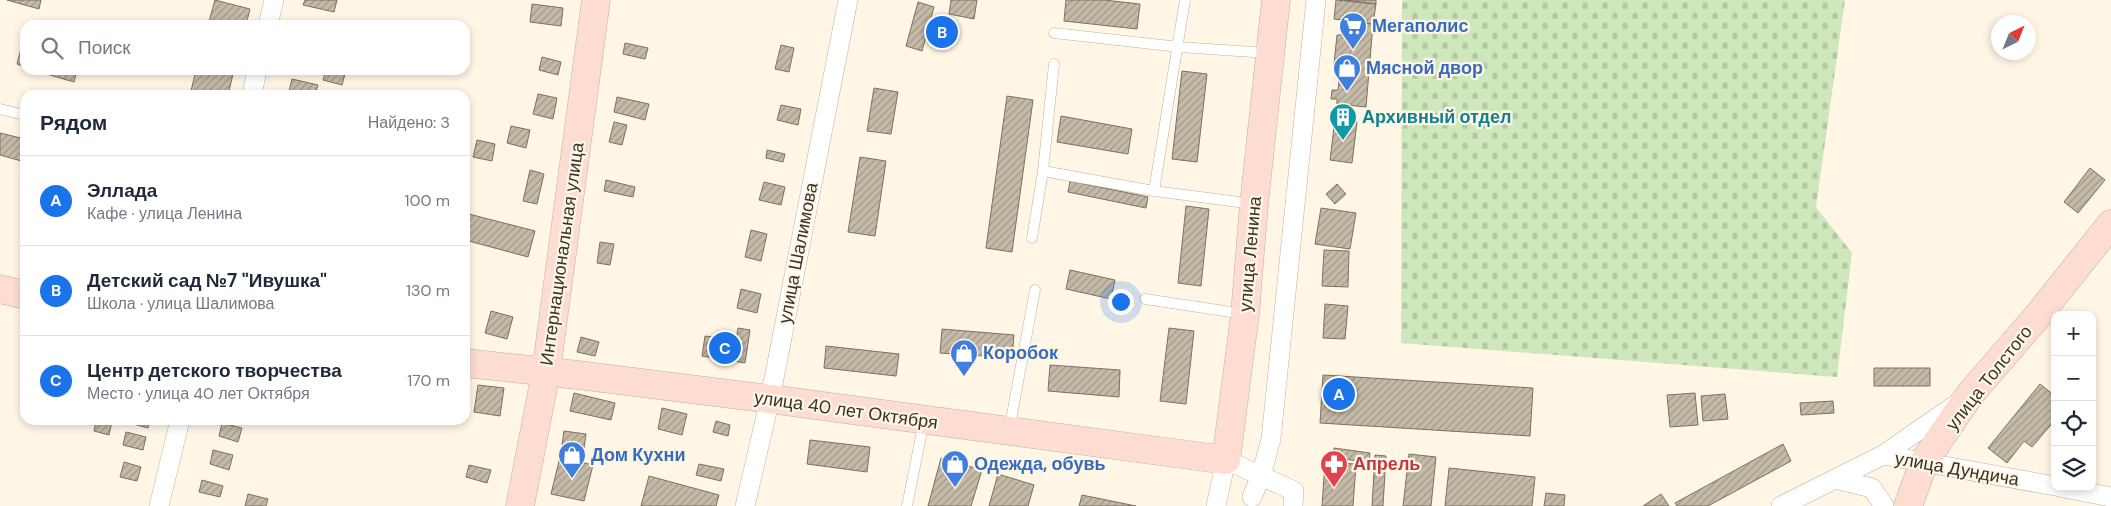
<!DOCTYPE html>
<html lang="ru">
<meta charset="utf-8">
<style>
body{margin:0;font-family:"DM Sans",sans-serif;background:#f2f2f3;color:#1f2937}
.controls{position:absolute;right:15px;bottom:15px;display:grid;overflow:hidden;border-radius:10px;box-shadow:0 2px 8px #0003}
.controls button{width:45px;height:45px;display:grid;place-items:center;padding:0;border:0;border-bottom:1px solid #e0e1e3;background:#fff;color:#1f2937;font:25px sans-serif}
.compass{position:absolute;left:1991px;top:15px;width:45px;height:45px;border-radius:50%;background:#fff;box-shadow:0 2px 8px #0003;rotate:43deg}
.you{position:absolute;left:1120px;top:301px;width:18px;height:18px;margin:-12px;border:4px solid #fff;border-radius:50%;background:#1a73e8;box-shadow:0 0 0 8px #1a73e833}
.badge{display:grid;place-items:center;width:32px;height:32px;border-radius:50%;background:#1a73e8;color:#fff;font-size:16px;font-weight:700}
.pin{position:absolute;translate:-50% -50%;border:2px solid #fff;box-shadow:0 1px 5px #0006}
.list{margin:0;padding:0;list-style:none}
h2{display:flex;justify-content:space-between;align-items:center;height:65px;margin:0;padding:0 20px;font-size:21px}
h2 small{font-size:16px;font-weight:400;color:#747a83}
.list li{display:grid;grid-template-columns:32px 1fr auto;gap:15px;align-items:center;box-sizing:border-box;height:90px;padding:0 20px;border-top:1px solid #e0e1e3}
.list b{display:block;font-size:19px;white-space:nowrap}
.list p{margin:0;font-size:16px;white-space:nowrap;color:#747a83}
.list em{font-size:16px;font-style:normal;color:#747a83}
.icon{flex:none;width:28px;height:28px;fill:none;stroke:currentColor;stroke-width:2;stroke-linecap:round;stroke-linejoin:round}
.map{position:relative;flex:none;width:2111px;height:506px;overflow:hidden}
.search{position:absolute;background:#fff;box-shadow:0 2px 8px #0003;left:20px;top:20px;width:450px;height:55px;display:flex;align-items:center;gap:12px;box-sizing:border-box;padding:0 18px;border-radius:15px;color:#747a83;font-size:19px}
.panel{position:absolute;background:#fff;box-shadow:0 2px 8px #0003;left:20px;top:90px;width:450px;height:335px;border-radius:15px}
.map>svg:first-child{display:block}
.cemetery{fill:url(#cemetery-stones)}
.building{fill:url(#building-hatch);stroke:#7b715f}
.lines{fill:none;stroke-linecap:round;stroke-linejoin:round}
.lane-casing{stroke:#bcb19f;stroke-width:11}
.street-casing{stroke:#bcb19f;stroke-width:20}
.secondary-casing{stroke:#bcb19f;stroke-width:29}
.lane{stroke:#fff;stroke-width:10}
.street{stroke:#fff;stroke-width:19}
.secondary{stroke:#fdddd2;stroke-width:28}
.labels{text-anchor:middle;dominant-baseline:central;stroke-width:4.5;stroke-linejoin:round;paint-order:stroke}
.shop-label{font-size:18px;font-weight:bold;fill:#366cbe;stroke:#fff6e6;text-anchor:start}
.culture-label{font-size:18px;font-weight:bold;fill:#0d838f;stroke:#fff6e6;text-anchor:start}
.street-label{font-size:18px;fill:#37322b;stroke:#fff6e6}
.health-label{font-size:18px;font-weight:bold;fill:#be3a42;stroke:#fff6e6;text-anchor:start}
</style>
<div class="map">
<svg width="2111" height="506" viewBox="0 0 2111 506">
<defs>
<pattern id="cemetery-stones" width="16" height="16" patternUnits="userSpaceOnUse" patternTransform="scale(1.25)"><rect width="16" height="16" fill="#cfe7bc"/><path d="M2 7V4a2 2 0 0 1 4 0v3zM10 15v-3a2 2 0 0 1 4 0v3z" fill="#b2c7a2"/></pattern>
<pattern id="building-hatch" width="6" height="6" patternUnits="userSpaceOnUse" patternTransform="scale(1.25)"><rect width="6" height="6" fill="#c5baa7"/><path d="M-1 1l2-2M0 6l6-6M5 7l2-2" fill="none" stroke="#a19888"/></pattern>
</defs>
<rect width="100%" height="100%" fill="#fff6e6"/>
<path class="cemetery" d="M1402 0H1845L1816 207 1852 253 1837 377 1401 343Z"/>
<path class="building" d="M7 0H41L39 9Z
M215 0 250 9 246 25H208Z
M305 0H337L334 12 303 5Z
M951 0H977L974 19 949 14Z
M1066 0H1104L1140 4 1137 29 1064 21Z
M1336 0 1376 4 1373 24 1334 19Z
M1344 0H1376V4Z
M918 2 934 7 922 51 906 46Z
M532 4 563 8 561 26 530 22Z
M1345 21 1373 24 1366 107 1337 104V99H1331L1332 90H1338L1341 65 1334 64 1337 35H1343Z
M25 33V67L17 64Z
M625 43 648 48 645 59 623 54Z
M781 45 794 48 789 72 775 69Z
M542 57 561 62 558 75 539 70Z
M44 70H77L74 82 43 73Z
M196 70H234L228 95H190Z
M326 70H346L342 85 323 80Z
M1182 71 1207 74 1197 162 1172 159Z
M292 79 318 85 315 95H288Z
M874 88 898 92 891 134 867 131Z
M538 94 557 98 553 119 533 114Z
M1007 96 1033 100 1012 252 986 248Z
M617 97 649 104 645 120 614 112Z
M781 105 801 109 798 125 777 120Z
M1061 116 1132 129 1128 154 1057 142Z
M1335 119 1357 122 1352 163 1330 160Z
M614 122 627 125 622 145 609 142Z
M511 126 530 130 526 148 507 143Z
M0 133 25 139V162L0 155Z
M477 140 495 144 492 161 473 157Z
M767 150 785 154 783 162 766 158Z
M860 157 886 161 875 236 848 232Z
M2090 168 2105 180 2078 213 2064 202Z
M530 170 544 174 537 204 523 201Z
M606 180 635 187 633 197 604 191Z
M1070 181 1148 197 1146 208 1068 192Z
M764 182 785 187 781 205 759 200Z
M1337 184 1346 194 1335 204 1326 194Z
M1186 206 1209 209 1201 286 1178 283Z
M1321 208 1356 213 1350 249 1315 244Z
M465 213 535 231 528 257 465 240Z
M751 230 767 234 761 261 745 257Z
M600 242 614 244 610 265 597 263Z
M1324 250 1349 251 1348 287 1322 286Z
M1070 270 1115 280 1111 299 1066 289Z
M741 289 761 294 757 313 737 308Z
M1325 304 1348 306 1345 339 1323 338Z
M491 311 513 317 507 339 485 333Z
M738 328 750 330 745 363 702 356 705 336 736 340Z
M1169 328 1194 331 1186 404 1160 401Z
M942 329 1014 335 1012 358 940 353Z
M581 337 599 342 595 356 577 352Z
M826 346 899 354 896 376 824 368Z
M1050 365 1120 370 1119 397 1048 391Z
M1874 368H1930V386H1874Z
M1323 375 1533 388 1530 436 1320 423Z
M2040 384 2055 396V420L2032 447 2024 441 2007 463 1988 448Z
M478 385 504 388 500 416 474 412Z
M574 393 615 403 611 420 570 411Z
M1695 393 1698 425 1670 427 1667 395Z
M1725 394 1728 419 1703 421 1701 396Z
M1833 401 1834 413 1801 415 1800 403Z
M662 408 687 414 682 435 658 429Z
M96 420 112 421 109 435 94 431Z
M126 420H150L148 428 126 422Z
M716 421 730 425 728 436 713 432Z
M222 423 242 428 238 442 219 436Z
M564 431 586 434 584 448 562 445Z
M126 432 146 437 143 450 123 445Z
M810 440 870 447 867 472 807 464Z
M1783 444 1791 461 1708 506H1677L1675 503Z
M1334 448 1370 453 1369 463 1333 457Z
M213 450 233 455 229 470 210 464Z
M1409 454 1436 457 1431 506H1403Z
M1375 455 1386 456 1383 506H1372Z
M560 457 593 465 584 501 551 494Z
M941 458 982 470 971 506H928Z
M124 462 141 467 137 481 120 477Z
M1325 462 1356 464 1353 506H1322Z
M699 464 724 469 721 481 696 475Z
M469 465 491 470 487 483 466 477Z
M1449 468 1535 477 1532 506H1445Z
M998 474 1034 485 1028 506H989Z
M649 476 719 495 716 506H641Z
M202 480 223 486 220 497 199 492Z
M1546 493 1565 495 1564 506H1544Z
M248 494 268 499 266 506H245Z
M1661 494 1669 506H1643Z
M1082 495 1136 506H1079Z"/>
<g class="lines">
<g class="lane-casing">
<path id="lane" d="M1185 0 1154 191 1254 204
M1054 33 1179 47 1268 53
M1054 64 1043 171 1154 191
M0 109 25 115
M1032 238 1043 171
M1145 299 1244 314
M1009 431 1035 290
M907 506 924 421"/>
</g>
<g class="street-casing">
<path id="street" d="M268 25 274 0
M252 95 257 70
M1883 455 1958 403
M1835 479 1872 488 1884 506
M2059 487 2111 497
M1252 497 1261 476 1271 439 1316 0
M159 506 180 420
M745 506 770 399 848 0
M1216 506 1226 460 1294 491 1293 506
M1781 506 1883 455 2055 486"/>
</g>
<g class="secondary-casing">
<path id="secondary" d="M0 289 25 295
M465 363 578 375 770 399 1226 460 1245 314 1254 204 1276 0
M520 506 546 372 596 0
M1908 506 1924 462 1971 393 2036 318 2111 224"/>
</g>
<use href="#lane" class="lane"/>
<use href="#street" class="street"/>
<use href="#secondary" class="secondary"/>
</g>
<defs>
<g id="supermarket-pin" transform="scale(1.4375)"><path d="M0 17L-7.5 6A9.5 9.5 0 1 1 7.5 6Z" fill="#3f7fe0" stroke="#fff6e6"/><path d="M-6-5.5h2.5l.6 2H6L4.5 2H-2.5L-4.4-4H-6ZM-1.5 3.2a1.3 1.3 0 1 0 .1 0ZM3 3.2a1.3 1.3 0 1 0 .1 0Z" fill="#fff"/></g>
<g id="shop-pin" transform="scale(1.4375)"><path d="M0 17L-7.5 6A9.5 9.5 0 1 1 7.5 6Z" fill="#3f7fe0" stroke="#fff6e6"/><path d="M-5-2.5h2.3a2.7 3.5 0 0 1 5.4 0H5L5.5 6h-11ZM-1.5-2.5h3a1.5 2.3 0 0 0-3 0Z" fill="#fff"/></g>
<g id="building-pin" transform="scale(1.4375)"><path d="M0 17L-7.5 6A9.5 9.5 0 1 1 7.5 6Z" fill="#0f9aa8" stroke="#fff6e6"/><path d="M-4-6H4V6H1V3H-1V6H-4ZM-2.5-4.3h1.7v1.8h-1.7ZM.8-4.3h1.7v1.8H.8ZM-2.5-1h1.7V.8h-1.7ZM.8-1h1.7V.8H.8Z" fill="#fff"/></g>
<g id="pharmacy-pin" transform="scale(1.4375)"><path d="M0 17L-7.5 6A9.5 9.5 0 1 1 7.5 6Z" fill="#e0444e" stroke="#fff6e6"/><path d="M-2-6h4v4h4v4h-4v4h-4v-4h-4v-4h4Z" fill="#fff"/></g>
</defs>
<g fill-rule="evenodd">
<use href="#supermarket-pin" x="1353" y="26"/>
<use href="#shop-pin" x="1347" y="68"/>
<use href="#building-pin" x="1343" y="117"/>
<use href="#shop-pin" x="964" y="353"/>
<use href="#shop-pin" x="572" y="455"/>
<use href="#shop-pin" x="955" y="464"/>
<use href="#pharmacy-pin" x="1334" y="464"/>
</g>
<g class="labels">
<g class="shop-label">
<text x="1372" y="26">Мегаполис</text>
<text x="1366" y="68">Мясной двор</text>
<text x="983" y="353">Коробок</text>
<text x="591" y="455">Дом Кухни</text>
<text x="974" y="464">Одежда, обувь</text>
</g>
<g class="culture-label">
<text x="1362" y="117">Архивный отдел</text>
</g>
<g class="street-label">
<text transform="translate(798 253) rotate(-79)">улица Шалимова</text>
<text transform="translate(562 254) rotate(-82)">Интернациональная улица</text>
<text transform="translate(1250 254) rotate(-85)">улица Ленина</text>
<text transform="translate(1989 378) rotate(-52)">улица Толстого</text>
<text transform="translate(846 410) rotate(8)">улица 40 лет Октября</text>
<text transform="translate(1957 469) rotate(10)">улица Дундича</text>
</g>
<g class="health-label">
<text x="1353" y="464">Апрель</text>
</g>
</g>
</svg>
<div class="controls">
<button>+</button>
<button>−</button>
<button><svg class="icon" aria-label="locate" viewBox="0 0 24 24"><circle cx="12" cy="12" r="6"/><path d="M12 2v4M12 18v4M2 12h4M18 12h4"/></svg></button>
<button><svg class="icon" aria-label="layers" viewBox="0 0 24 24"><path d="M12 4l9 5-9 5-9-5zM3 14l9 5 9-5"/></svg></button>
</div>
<svg class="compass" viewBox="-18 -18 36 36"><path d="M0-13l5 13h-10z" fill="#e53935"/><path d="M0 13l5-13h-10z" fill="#747a83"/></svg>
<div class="you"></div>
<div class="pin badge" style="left:1339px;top:394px">A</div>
<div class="pin badge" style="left:942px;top:32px">B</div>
<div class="pin badge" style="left:725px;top:348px">C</div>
<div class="search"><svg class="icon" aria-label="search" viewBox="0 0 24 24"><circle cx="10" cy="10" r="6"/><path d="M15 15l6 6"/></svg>Поиск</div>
<section class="panel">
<h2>Рядом<small>Найдено: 3</small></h2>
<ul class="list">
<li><span class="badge">A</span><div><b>Эллада</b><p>Кафе · улица Ленина</p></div><em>100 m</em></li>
<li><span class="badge">B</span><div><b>Детский сад №7 &quot;Ивушка&quot;</b><p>Школа · улица Шалимова</p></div><em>130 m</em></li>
<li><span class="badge">C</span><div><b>Центр детского творчества</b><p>Место · улица 40 лет Октября</p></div><em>170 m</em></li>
</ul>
</section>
</div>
